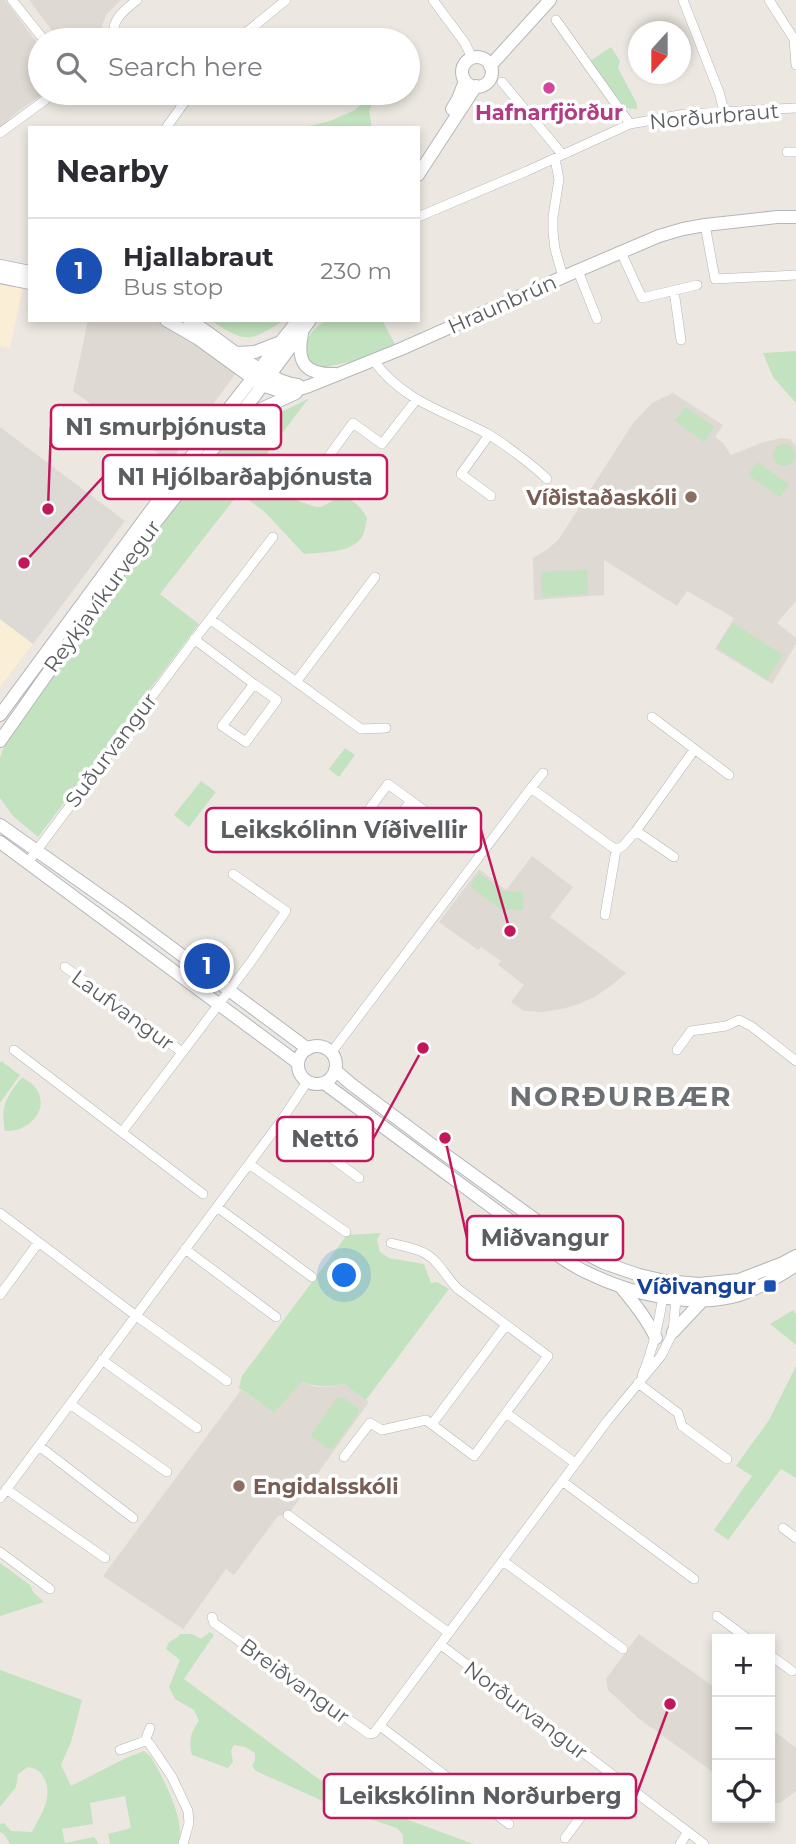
<!DOCTYPE html>
<meta charset="utf-8">
<style>
body{margin:0;font-family:Montserrat,sans-serif;background:#f7f7f7;color:#2b2b33}
.controls{position:absolute;right:21px;bottom:21px;display:grid;overflow:hidden;border-radius:0px;box-shadow:0 4px 10px #0003}
.controls button{width:63px;height:63px;display:grid;place-items:center;padding:0;border:0;border-bottom:2px solid #e1e1e2;background:#fff;color:#2b2b33;font:35px sans-serif}
.compass{position:absolute;left:628px;top:21px;width:63px;height:63px;border-radius:50%;background:#fff;box-shadow:0 4px 10px #0003;rotate:201deg}
.you{position:absolute;left:345px;top:1276px;width:24px;height:24px;margin:-18px;border:5px solid #fff;border-radius:50%;background:#1a73e8;box-shadow:0 0 0 10px #1a73e833}
.badge{display:grid;place-items:center;width:46px;height:46px;border-radius:50%;background:#db2777;color:#fff;font-size:23px;font-weight:700}
.pin{position:absolute;translate:-50% -50%;border:4px solid #fff;box-shadow:0 2px 7px #0006}
.list{margin:0;padding:0;list-style:none}
h2{display:flex;justify-content:space-between;align-items:center;height:91px;margin:0;padding:0 28px;font-size:30px}
h2 small{font-size:23px;font-weight:400;color:#7c7c81}
.list li{display:grid;grid-template-columns:46px 1fr auto;gap:21px;align-items:center;box-sizing:border-box;height:105px;padding:0 28px;border-top:2px solid #e1e1e2}
.list b{display:block;font-size:26px;white-space:nowrap}
.list p{margin:0;font-size:23px;white-space:nowrap;color:#7c7c81}
.list em{font-size:23px;font-style:normal;color:#7c7c81}
.icon{flex:none;width:38px;height:38px;fill:none;stroke:currentColor;stroke-width:2;stroke-linecap:round;stroke-linejoin:round}
.map{position:relative;flex:none;width:796px;height:1844px;overflow:hidden}
.search{position:absolute;background:#fff;box-shadow:0 4px 10px #0003;left:28px;top:28px;width:392px;height:77px;display:flex;align-items:center;gap:18px;box-sizing:border-box;padding:0 24px;border-radius:38px;color:#7c7c81;font-size:26px}
.panel{position:absolute;background:#fff;box-shadow:0 4px 10px #0003;left:28px;top:126px;width:392px;height:196px;border-radius:0px}
.map>svg:first-child{display:block}
.commercial{fill:#fbeed6}
.industrial{fill:#dddad5}
.education{fill:#ded9d2}
.green{fill:#c3e2bf}
.lines{fill:none;stroke-linecap:round;stroke-linejoin:round}
.street-casing{stroke:#b2b5b8;stroke-width:10}
.secondary-casing{stroke:#b3b7bb;stroke-width:14}
.street{stroke:#fff;stroke-width:9}
.secondary{stroke:#fff;stroke-width:12}
.hotel-dot{fill:#d1479c;stroke:#fff;stroke-width:2.5}
.education-dot{fill:#8d6e63;stroke:#fff;stroke-width:2.5}
.transit-dot{fill:#1a4fb4;stroke:#fff;stroke-width:2.5}
.labels{text-anchor:middle;dominant-baseline:central;stroke-width:7;stroke-linejoin:round;paint-order:stroke}
.hotel-label{font-size:21px;font-weight:bold;fill:#b23c85;stroke:#fff}
.street-label{font-size:21px;fill:#5a5e61;stroke:#fff}
.education-label{font-size:21px;font-weight:bold;fill:#785e54;stroke:#fff;text-anchor:end}
.transit-label{font-size:21px;font-weight:bold;fill:#164399;stroke:#fff;text-anchor:end}
.district-label{font-size:28px;font-weight:bold;letter-spacing:2px;fill:#6b7073;stroke:#fff}
.leader{fill:none;stroke:#c2185b;stroke-width:2.5}
.callout-dot{fill:#c2185b;stroke:#fff;stroke-width:2.5}
.callout{fill:#fff;stroke:#c2185b;stroke-width:2.5}
.callout-label{font-size:23px;text-anchor:middle;font-weight:bold;fill:#5a5e61}
</style>
<div class="map">
<svg width="796" height="1844" viewBox="0 0 796 1844">
<rect width="100%" height="100%" fill="#ece8e1"/>
<path class="commercial" d="M0 272 25 277 10 348 0 346Z
M0 619 33 644 0 687Z"/>
<path class="industrial" d="M0 427 125 521 33 644 0 619Z"/>
<path class="education" d="M0 0H5L40 47V93H44L12 116 0 128Z
M29 0H121L106 15 102 26 101 40H59Z
M88 320H178L243 364 170 462 73 391Z
M673 393 723 425 715 437 723 443 731 455 761 443 781 438 790 439 796 446V601L777 623 796 638V644L772 684 715 649 734 618 687 591 677 606 604 560V595L534 600 533 558 548 549 559 539 633 423 652 403Z
M532 856 573 887 550 917 626 973 612 985 596 996 579 1004 562 1009 543 1012 524 1011 511 1002 524 985 498 965 501 961 481 947 478 950 439 922 479 869 506 890Z
M301 1382 317 1387H331L344 1384 369 1402 288 1515 278 1516 234 1575 226 1569 183 1629 103 1576 241 1390 274 1413Z
M639 1634 717 1689V1775L638 1718 608 1690 606 1679Z
M770 1728 796 1748V1791L780 1803H770Z"/>
<path class="green" d="M611 47 620 61 618 68 637 104V109L625 108 590 61Z
M375 93H379L369 110 372 128H301L330 121 355 110Z
M210 320H279L281 322C248 344 243 341 210 320Z
M327 320H382L396 346 354 361 321 368 315 366 305 359C304 340 310 330 327 320Z
M796 351V403L773 377 763 353Z
M308 399 257 467C269 477 286 495 301 502 305 503 312 506 316 507 325 508 329 501 337 499 350 494 362 508 367 518 366 523 365 531 363 535 353 554 322 552 304 554L265 512 239 493 160 594 199 624 38 837 13 816 0 798V758L7 738 111 588 203 466 229 442 273 416Z
M685 407 714 427 704 442 675 421Z
M773 455a11 11 0 1 1 22 0a11 11 0 1 1-22 0Z
M757 462 789 484 780 497 748 475Z
M587 570 588 594 542 597 541 572Z
M733 623 783 655 767 680 717 647Z
M345 748 355 755 339 777 329 769Z
M201 781 216 792 189 827 174 815Z
M479 873 502 891 523 892V910L500 909 470 886Z
M1 1061 20 1075 0 1103V1063Z
M22 1077C26 1080 32 1083 35 1087 52 1109 28 1133 5 1131 0 1104 7 1097 22 1077Z
M381 1233 377 1239 380 1252 389 1258 424 1264 431 1283 437 1282 449 1289 366 1400 344 1384C329 1388 317 1387 302 1382L274 1413 239 1388 242 1376 347 1235Z
M793 1310 796 1314V1345L770 1324Z
M796 1366V1478L781 1469 728 1540 714 1530 752 1476 736 1466 769 1420Z
M343 1397 359 1409 358 1414 333 1448 328 1449 312 1437V1433L337 1398Z
M0 1563 30 1585 33 1592 44 1602 0 1616Z
M210 1632 214 1635 184 1679 339 1794 473 1844H403V1835L397 1828 345 1811 256 1771 252 1766 255 1760V1753L245 1747 234 1745 231 1751 233 1762 228 1768 192 1755C188 1742 191 1731 199 1721L194 1710 175 1699 169 1687 180 1660 166 1649 169 1642 178 1637 180 1634H192L201 1639Z
M0 1670 82 1700 71 1742 61 1765 71 1786 128 1757 144 1751 151 1757C164 1780 185 1818 179 1844H110L108 1834 131 1828 125 1796 90 1803 93 1824 62 1829 65 1843 94 1837 99 1844H10L4 1834 0 1832V1824L4 1823 11 1831 32 1832C40 1816 53 1798 45 1780 41 1771 37 1769 28 1767L18 1774 16 1787 0 1807Z"/>
<g class="lines">
<g class="street-casing">
<path id="street" d="M12 0 44 40
M433 0 465 43 472 58
M683 0 719 92 724 111
M769 0 794 39 796 65
M556 20 630 124
M114 40C110 21 123 11 137 0
M237 40 286 0
M502 82 562 154
M166 93 182 104
M166 128 191 93
M0 133 45 100 52 93
M787 152H796
M555 159 559 179 553 217V232L555 249 563 277
M418 217 527 171 630 124 685 114 796 108
M705 225 715 279 796 275
M621 252 642 298 697 285
M578 271 597 319
M674 291 681 340
M374 361C403 401 444 411 486 433 502 442 534 466 547 479
M489 435 461 474 491 496
M315 475 353 423 382 444 416 400
M210 619 273 537
M194 639 254 684 222 726 246 742 277 700 254 684
M296 682 375 577
M652 717 729 775
M531 788 543 773
M411 801 387 833 364 816 388 784 482 853
M636 831 674 857
M28 862 210 619 361 729 386 728
M605 915 616 850
M65 967 182 1052
M14 1050 203 1194
M677 1050 691 1031 726 1026 739 1020 751 1026 796 1061
M331 1053 531 788 616 850 623 846 636 831 694 750
M281 1121 359 1178
M122 1132 250 963 286 911 233 874
M249 1164 346 1232
M217 1207 312 1277
M0 1213 135 1315 227 1381
M185 1249 276 1317
M0 1295 38 1243
M102 1360 197 1428
M642 1376C655 1345 661 1314 665 1281
M638 1383 678 1413 682 1426 727 1459
M70 1404 167 1472
M506 1413 575 1463
M432 1424 506 1325
M39 1446 133 1518
M344 1457 370 1423 382 1430 426 1420 474 1456 548 1356 458 1289C449 1280 444 1271 436 1262 424 1249 407 1247 391 1243
M562 1481 694 1579
M6 1489 105 1558
M0 1498 281 1121 307 1082
M288 1515 449 1633
M783 1528 796 1538
M0 1552 50 1589
M503 1561 623 1649
M717 1616 748 1639
M212 1617 214 1623 369 1734 374 1733 608 1420 661 1356 673 1332 676 1299V1282
M441 1645 704 1844
M770 1655 792 1671
M380 1726 509 1824
M145 1741 150 1728
M120 1750 145 1741 149 1743 172 1777 188 1811 189 1823 183 1844
M565 1838 612 1775
M680 1844 688 1832"/>
</g>
<g class="secondary-casing">
<path id="secondary" d="M462 72a15 15 0 1 1 30 0a15 15 0 1 1-30 0Z
M490 66 550 0
M452 109 458 99 465 81
M418 175 476 86
M0 266 30 272
M0 277 30 283
M166 320 197 338 262 385 280 391 290 392 309 386 401 349 563 277 659 236 683 229 705 225 777 217H796
M189 320C220 338 265 382 298 385
M302 334C296 362 305 375 335 374
M237 353 255 352 278 343
M235 426 259 410 296 393
M0 715 183 467 298 320
M0 741 140 542 256 394 310 320
M0 825 125 913 308 1049
M0 842 298 1063
M298 1065a19 19 0 1 1 38 0a19 19 0 1 1-38 0Z
M335 1070 351 1084 439 1150 573 1247 604 1263 639 1275 665 1281 699 1284 739 1280 783 1263 796 1256
M324 1083 543 1245C557 1255 572 1266 588 1273 630 1294 693 1309 739 1295 760 1288 778 1277 796 1265
M621 1287C634 1303 647 1319 656 1338
M673 1332 703 1300"/>
</g>
<use href="#street" class="street"/>
<use href="#secondary" class="secondary"/>
</g>
<circle class="hotel-dot" cx="549" cy="88" r="7"/>
<g class="education-dot">
<circle cx="691" cy="497" r="7"/>
<circle cx="239" cy="1486" r="7"/>
</g>
<rect class="transit-dot" x="763" y="1279" width="14" height="14" rx="3.5"/>
<g class="labels">
<g class="hotel-label">
<text x="549" y="112">Hafnarfjörður</text>
</g>
<g class="street-label">
<text transform="translate(714 116) rotate(-5)">Norðurbraut</text>
<text transform="translate(502 304) rotate(-24)">Hraunbrún</text>
<text transform="translate(102 596) rotate(-54)">Reykjavíkurvegur</text>
<text transform="translate(111 750) rotate(-53)">Suðurvangur</text>
<text transform="translate(123 1010) rotate(36)">Laufvangur</text>
<text transform="translate(295 1681) rotate(36)">Breiðvangur</text>
<text transform="translate(526 1710) rotate(37)">Norðurvangur</text>
</g>
<g class="education-label">
<text x="677" y="497">Víðistaðaskóli</text>
<text x="253" y="1486" text-anchor="start">Engidalsskóli</text>
</g>
<g class="transit-label">
<text x="756" y="1286">Víðivangur</text>
</g>
<g class="district-label">
<text x="621" y="1096">NORÐURBÆR</text>
</g>
</g>
<path class="leader" d="M48 509L51 427M24 563L103 477M510 931L481 830M423 1048L373 1139M445 1138L467 1238M670 1704L636 1796"/>
<g class="callout-dot">
<circle cx="48" cy="509" r="7"/>
<circle cx="24" cy="563" r="7"/>
<circle cx="510" cy="931" r="7"/>
<circle cx="423" cy="1048" r="7"/>
<circle cx="445" cy="1138" r="7"/>
<circle cx="670" cy="1704" r="7"/>
</g>
<g class="callout">
<rect x="51" y="405" width="230" height="44" rx="7"/>
<rect x="103" y="455" width="284" height="44" rx="7"/>
<rect x="206" y="808" width="275" height="44" rx="7"/>
<rect x="277" y="1117" width="96" height="44" rx="7"/>
<rect x="467" y="1216" width="156" height="44" rx="7"/>
<rect x="324" y="1774" width="312" height="44" rx="7"/>
</g>
<g class="callout-label">
<text x="166" y="435">N1 smurþjónusta</text>
<text x="245" y="485">N1 Hjólbarðaþjónusta</text>
<text x="344" y="838">Leikskólinn Víðivellir</text>
<text x="325" y="1147">Nettó</text>
<text x="545" y="1246">Miðvangur</text>
<text x="480" y="1804">Leikskólinn Norðurberg</text>
</g>
</svg>
<div class="controls">
<button>+</button>
<button>−</button>
<button><svg class="icon" aria-label="locate" viewBox="0 0 24 24"><circle cx="12" cy="12" r="6"/><path d="M12 2v4M12 18v4M2 12h4M18 12h4"/></svg></button>
</div>
<svg class="compass" viewBox="-18 -18 36 36"><path d="M0-13l5 13h-10z" fill="#e53935"/><path d="M0 13l5-13h-10z" fill="#7c7c81"/></svg>
<div class="you"></div>
<div class="pin badge" style="left:207px;top:966px;background:#1a4fb4">1</div>
<div class="search"><svg class="icon" aria-label="search" viewBox="0 0 24 24"><circle cx="10" cy="10" r="6"/><path d="M15 15l6 6"/></svg>Search here</div>
<section class="panel">
<h2>Nearby<small></small></h2>
<ul class="list">
<li><span class="badge" style="background:#1a4fb4">1</span><div><b>Hjallabraut</b><p>Bus stop</p></div><em>230 m</em></li>
</ul>
</section>
</div>
